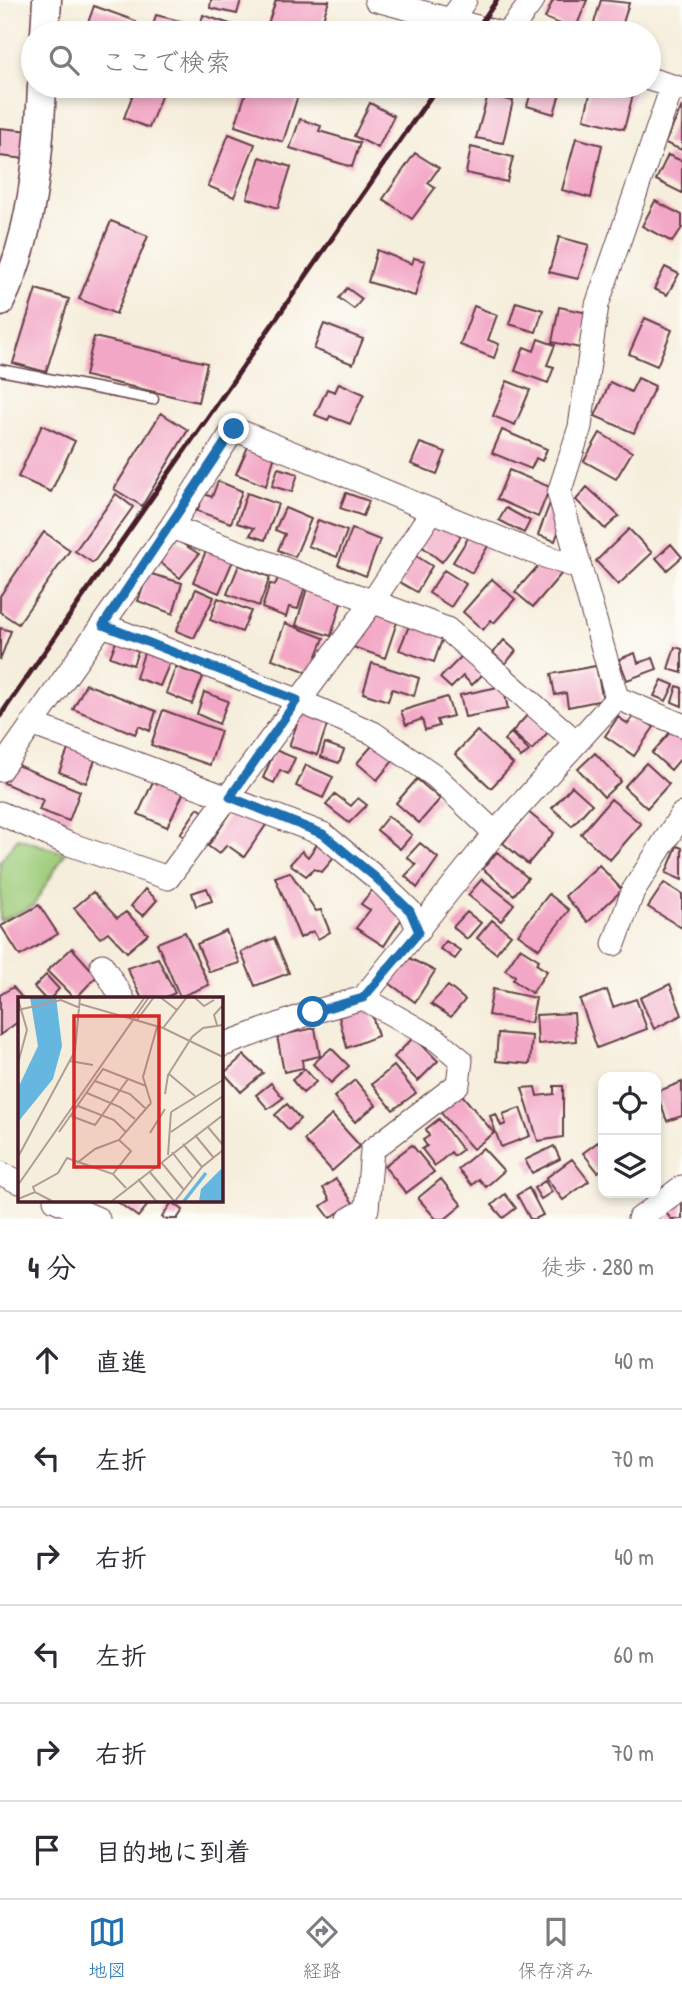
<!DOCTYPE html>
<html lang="ja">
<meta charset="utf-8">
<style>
body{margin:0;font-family:"Patrick Hand","Klee One",sans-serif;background:#f7f7f7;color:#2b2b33}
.controls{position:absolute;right:21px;bottom:21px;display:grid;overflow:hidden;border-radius:14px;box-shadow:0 4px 10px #0003}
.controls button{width:63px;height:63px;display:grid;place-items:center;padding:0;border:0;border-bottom:2px solid #e1e1e2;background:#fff;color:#2b2b33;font:35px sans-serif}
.stop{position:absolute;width:21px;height:21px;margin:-16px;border:5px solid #1f6fb2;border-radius:50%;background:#fff}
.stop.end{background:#1f6fb2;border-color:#fff;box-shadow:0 2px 7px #0008}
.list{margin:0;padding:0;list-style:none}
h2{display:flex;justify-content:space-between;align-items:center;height:91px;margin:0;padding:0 28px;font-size:30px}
h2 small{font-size:23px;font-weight:400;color:#7c7c81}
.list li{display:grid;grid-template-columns:46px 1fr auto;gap:21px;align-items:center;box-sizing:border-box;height:98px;padding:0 28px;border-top:2px solid #e1e1e2}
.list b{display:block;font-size:26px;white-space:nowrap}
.list em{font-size:23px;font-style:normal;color:#7c7c81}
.icon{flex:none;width:38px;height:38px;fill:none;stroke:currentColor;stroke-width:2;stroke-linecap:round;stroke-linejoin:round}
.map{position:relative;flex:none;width:682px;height:1219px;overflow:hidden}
.search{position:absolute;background:#fff;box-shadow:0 4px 10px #0003;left:21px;right:21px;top:21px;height:77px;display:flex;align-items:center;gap:18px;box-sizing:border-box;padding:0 24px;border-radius:38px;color:#7c7c81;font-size:26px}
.sheet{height:679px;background:#fff}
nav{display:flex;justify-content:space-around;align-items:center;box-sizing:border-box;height:98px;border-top:2px solid #e1e1e2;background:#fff;font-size:19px;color:#7c7c81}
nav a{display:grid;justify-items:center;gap:4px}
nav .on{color:#1f6fb2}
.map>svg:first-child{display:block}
.green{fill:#9dcc7a;stroke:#747652;stroke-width:2}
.building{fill:#f3a7c6}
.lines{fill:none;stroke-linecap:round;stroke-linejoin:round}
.service-casing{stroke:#643e46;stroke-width:13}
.minor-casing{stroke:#643e46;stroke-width:25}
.tertiary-casing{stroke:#643e46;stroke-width:31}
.service{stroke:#fff;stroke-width:10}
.minor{stroke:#fff;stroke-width:23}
.tertiary{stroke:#fff;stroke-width:28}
.rail{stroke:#4a1f2b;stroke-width:5}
.route{stroke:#1f6fb2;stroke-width:9}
.inset-river{fill:none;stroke:#65b7e0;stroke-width:3.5}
.inset-road{fill:none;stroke:#b19b95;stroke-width:2}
.view{fill:#d62828;fill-opacity:0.15;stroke:#d62828;stroke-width:3.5}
.inset-edge{fill:none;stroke:#4a1f2b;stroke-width:3.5}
</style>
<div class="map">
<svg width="682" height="1219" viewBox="0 0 682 1219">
<rect width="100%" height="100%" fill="#fdfcf7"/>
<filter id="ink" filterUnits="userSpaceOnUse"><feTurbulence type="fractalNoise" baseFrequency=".0143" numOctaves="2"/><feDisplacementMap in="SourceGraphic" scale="14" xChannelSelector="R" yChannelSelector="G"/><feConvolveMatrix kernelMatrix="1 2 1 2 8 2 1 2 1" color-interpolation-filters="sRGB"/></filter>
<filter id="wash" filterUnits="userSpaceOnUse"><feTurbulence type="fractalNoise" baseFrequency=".00686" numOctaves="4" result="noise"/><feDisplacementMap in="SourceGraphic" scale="28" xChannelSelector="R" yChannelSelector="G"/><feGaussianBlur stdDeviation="1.57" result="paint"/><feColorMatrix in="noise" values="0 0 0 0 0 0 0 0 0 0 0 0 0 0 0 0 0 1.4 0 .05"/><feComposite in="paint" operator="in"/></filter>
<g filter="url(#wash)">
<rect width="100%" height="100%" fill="#f6eedc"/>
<path class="green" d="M18 838 65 853 33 906 0 921V861Z"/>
<g id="blocks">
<path class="building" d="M211 0H241L237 14 210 8Z
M276 0 329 1 318 33H265Z
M553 0H587L575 30 545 18Z
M601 0 629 3 620 33H591Z
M94 6 136 21 132 33 85 31Z
M156 15 188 23 185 33H151Z
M203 15 248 30 247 33H198Z
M136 86H165L149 128 124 118Z
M248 86H301L283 142 235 126Z
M533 86H562L554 114 527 106Z
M592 86 635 87 624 129 584 119Z
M488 95 513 101 503 143 476 138Z
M370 103 394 116 378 148 354 136Z
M682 106V150L665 143Z
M300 119 321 126 319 131 360 143 352 167 290 148Z
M0 128 30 131 26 159 0 156Z
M229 134 255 144 234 197 208 186Z
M576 138 602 145 591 198 562 190Z
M471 147 513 157 507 182 466 173Z
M415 153 439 168 428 183 435 188 412 219 383 199Z
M668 155 682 161V193L656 180Z
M260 157 291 167 278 208 247 198Z
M655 201 682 215V228L672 242 642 226Z
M111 221 148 236 116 314 79 299Z
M559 237 589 245 578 279 549 272Z
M377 250 412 264 414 258 425 261 415 296 368 282Z
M665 267 679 274 667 295 654 289Z
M347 288 362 299 354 309 339 298Z
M36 289 69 299 46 372 13 363Z
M516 302 543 310 536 332 509 324Z
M474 306 497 315 488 340 499 344 494 358 460 345Z
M559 307 588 313 580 348 552 342Z
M645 318 672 330 657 366 629 354Z
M324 324 363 339 353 364 314 349Z
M94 337 207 363 198 402 85 376Z
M538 339 555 345 547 365 554 367 548 383 515 371 524 347 534 351Z
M638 378 655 386 634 433 595 416 610 382 631 392Z
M507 381 530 390 515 425 493 416Z
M339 383 364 394 350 424 330 416 328 420 315 415 327 389 335 392Z
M161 413 188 430 142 506 114 489Z
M42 425 75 441 51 492 18 477Z
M502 430 547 449 542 461 536 458 531 469 492 453Z
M600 433 632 452 616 479 584 461Z
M250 442 276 452 266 486 236 474Z
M420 443 446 452 437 474 411 464Z
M278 468 298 474 292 492 272 486Z
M509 470 550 487 538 517 497 499Z
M218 481 242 491 231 523 197 511 204 494 212 497Z
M587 487 619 516 605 529 576 500Z
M247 493 278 504 265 540 250 535 254 528 237 523Z
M346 493 369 501 363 516 340 508Z
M116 494 133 507 93 563 75 551Z
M550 503 559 506 564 515 555 541 538 535Z
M285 508 311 519 295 557 278 550 285 534 275 530Z
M506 508 530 521 524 533 499 520Z
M438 519 461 536 442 562 419 544Z
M318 520 347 531 337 557 308 546Z
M352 529 380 540 366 576 338 565Z
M629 529 652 553 618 585 596 561Z
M44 532 70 550 18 624 0 612V596Z
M470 535 488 546 472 573 453 562Z
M175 539 199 554 180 578 156 559Z
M671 544 682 557 667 570 656 558Z
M208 546 235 556 219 593 193 582Z
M410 552 432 566 417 592 394 579Z
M545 558 562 573 533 607 515 592Z
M239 565 270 577 259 606 227 594Z
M444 570 466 584 451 607 429 593Z
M148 573 182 583 173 614 138 601Z
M279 576 307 580 298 609 289 607 286 617 262 608 270 584 275 585Z
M492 579 515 599 494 623 491 620 483 630 463 612Z
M309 582 344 593 331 636 296 625Z
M196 589 214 597 194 638 176 631Z
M218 598 251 611 242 632 210 620Z
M377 609 399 616 385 658 353 647Z
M411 621 443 637 434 662 399 650Z
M285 623 324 638 310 673 272 659Z
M0 628 11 631 0 660Z
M118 637 140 646 133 665 110 657Z
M504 640 516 651 505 664 493 653Z
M675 647 682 649V673L668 669Z
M145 650 171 660 160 686 136 678Z
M467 651 486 671 472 685 463 676 451 688 440 678Z
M635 653 638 663 653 658 657 669 627 680 619 659Z
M372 663 419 678 414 696 392 689 388 701 363 693Z
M596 666 603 700 568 707 566 693 555 695 551 674Z
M176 667 203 677 192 704 166 693Z
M662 680 674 685 666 701 654 696Z
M86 684 156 711 150 731 139 726 135 734 73 709Z
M503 686 508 709 465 717 460 695Z
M677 686 682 688V706L672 702Z
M204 692 228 701 219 724 197 714Z
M447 697 453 716 437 720 439 726 425 730 422 719 406 725 401 711Z
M163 710 221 731 210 765 151 745Z
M302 710 329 719 317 755 289 746Z
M530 712 550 730 532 750 512 732Z
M635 714 654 727 634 756 605 736 618 717 628 724Z
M673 729 682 737V757L671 770 652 753Z
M477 731 513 764 491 788 455 754Z
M511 733 529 751 521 758 504 740Z
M378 739 398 755 377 780 357 763Z
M325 743 344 750 339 763 321 757Z
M70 745 97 755 86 783 59 772Z
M275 750 295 758 288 774 280 770 274 783 263 778Z
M595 753 621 781 604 797 578 769Z
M12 763 80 791 69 821 39 810 43 800 4 783Z
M646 763 669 784 647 808 624 787Z
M306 765 333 777 323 798 296 786Z
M156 775 186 788 167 827 138 814Z
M417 779 440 799 419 823 396 803Z
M572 786 592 804 572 826 552 808Z
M335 794 351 806 358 798 367 805 349 823 326 805Z
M611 799 641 824 610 860 581 834Z
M236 805 266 825 244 857 227 845 219 854 208 846Z
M198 808 208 815 190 841 180 834Z
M528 812 554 833 528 864 503 843Z
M388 816 412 835 400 849 377 830Z
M321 839 339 852 322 872 314 869 306 876 290 864 302 851 308 857Z
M420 843 438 858 417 888 405 876 416 865 407 857Z
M677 846 682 848V880L666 873Z
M497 852 528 878 514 895 483 869Z
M599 865 622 890 588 922 565 896Z
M290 872 316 911 321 910 330 932 318 939 313 931 300 938 275 877Z
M482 879 514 904 501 921 468 895Z
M664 883 682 894V928L648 907Z
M207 888 212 901 196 906 192 893Z
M145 889 157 900 143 916 131 906Z
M373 889 406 912 384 946 356 928 370 910 361 904Z
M93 892 117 918 126 912 148 934 127 952 108 932 100 938 74 908Z
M549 894 569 910 539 949 518 934Z
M39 905 58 934 20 956 1 926Z
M467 912 481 923 467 939 453 927Z
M492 920 511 935 496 953 477 938Z
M226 931 240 963 209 972 197 944Z
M185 932 209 985 180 997 157 943Z
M274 938 289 973 255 986 241 952Z
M446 941 461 951 455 959 440 949Z
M72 948 97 976 75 999 47 971Z
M520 948 539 960 536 964 547 971 532 993 513 980 515 976 505 970Z
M407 957 435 971 415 1002 389 983Z
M158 958 175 993 162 999H142L127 968Z
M46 975 59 989 50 999H45L34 987Z
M670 984 682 1015 654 1029 640 998Z
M448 986 465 1000 451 1017 431 1004Z
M13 987 23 999H19V1021L0 1035V995Z
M493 989 536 998 531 1023 488 1015Z
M607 990 613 1007 636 999 647 1029 597 1048 580 1000Z
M369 1005 378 1036 347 1048 339 1017Z
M574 1013 576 1041 538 1044 536 1015Z
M315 1028 320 1056 302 1060 303 1068 284 1072 277 1036Z
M498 1033 532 1036 530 1064 496 1061Z
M414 1037 438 1061 418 1081 394 1057Z
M331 1048 349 1066 331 1083 313 1064Z
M244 1055 263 1073 241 1092 224 1073Z
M394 1066 416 1093 393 1110 372 1084Z
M305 1069 316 1082 303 1093 292 1080Z
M355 1080 376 1105 355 1122 334 1097Z
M682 1082V1116L667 1121 656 1092Z
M271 1083 283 1098 268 1109 256 1095Z
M554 1086H563V1137L538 1141 522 1088 535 1087 537 1096 554 1094Z
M462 1095 494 1133 473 1149 440 1112Z
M287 1104 300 1119 289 1130 275 1115Z
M520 1108 530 1136 501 1147 490 1116 496 1114 501 1126 506 1124 503 1114Z
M332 1115 360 1146 332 1171 304 1140Z
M439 1119 462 1150 454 1156 451 1152 435 1166 422 1149 427 1146 423 1140 429 1136 426 1129Z
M598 1142 603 1149V1168L598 1172 583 1153Z
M412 1145 434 1172 406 1193 384 1166Z
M554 1146 560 1159 532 1173 525 1160Z
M483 1148 504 1171 486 1187 479 1179 472 1185 458 1169Z
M572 1159 589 1181 563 1200 546 1178Z
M336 1179 353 1203 330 1218 321 1206 330 1200 323 1188Z
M441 1179 462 1205 445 1219H436L418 1198Z
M545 1181 552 1192 541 1199 534 1188Z
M529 1188 543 1215 535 1219H530L517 1195Z
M682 1192V1219H671L662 1208Z
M505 1194 516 1208 503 1218 492 1205Z
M115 1200H152L138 1217Z
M172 1202 183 1210 177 1219H164L162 1217Z"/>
</g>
</g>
<g filter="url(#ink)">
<use href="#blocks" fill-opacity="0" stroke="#643e46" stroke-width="2"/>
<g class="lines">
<g class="service-casing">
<path id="service" d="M0 370 153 399"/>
</g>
<g class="minor-casing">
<path id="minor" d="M376 0 500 33
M450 21 465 0
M508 33 533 0
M649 79 682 89
M171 527 447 629 576 742
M103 625 297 700 373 733 435 776 495 833
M617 698 559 493 580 427 597 305 672 87
M617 698 682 725
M32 724 323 834 375 877 410 911 419 931
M0 770 171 527 234 429 530 551 580 568
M0 813 69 844 168 878 373 601 432 511
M614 944 633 891 682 814
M102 965 123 999
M220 1046 313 1012 363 998 495 833 617 698
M0 1173 19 1182
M55 1200 98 1219
M349 1219 367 1209 372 1150 458 1084 461 1060 437 1040 363 998
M639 1219 682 1187"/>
</g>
<g class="tertiary-casing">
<path id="tertiary" d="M45 33 47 0
M0 302C32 238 39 157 42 86"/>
</g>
<use href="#service" class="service"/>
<use href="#minor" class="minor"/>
<use href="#tertiary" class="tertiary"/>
<path class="rail" d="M474 33 497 0
M0 716 438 86"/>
</g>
</g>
<g class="lines" filter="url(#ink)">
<path class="route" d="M234 429 103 625 297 700 230 797 323 834 375 877 410 911 419 932 363 998 313 1012"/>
</g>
<g transform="translate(18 997)">
<rect width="205" height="205" fill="#f6eedc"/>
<path d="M12 0H38L44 49 35 82 0 125V91L20 49ZM205 170V204H181L183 192Z" fill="#65b7e0"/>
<path class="inset-river" d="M166 204 188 176"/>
<path class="inset-road" d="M142 0 159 13M176 0 186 9 196 3M0 2 9 33 0 66M62 7 145 31 205 60M0 13 43 3 62 11M112 21 127 0M119 23 136 0M199 28 196 18 205 8M145 31 169 0M52 64 75 68M151 77 177 99M77 84 112 97 127 111M69 96 102 110 117 122M147 97 150 78 174 40 185 31 205 28M133 106 125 80 139 30M60 109 96 123 108 135M153 115 205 83M53 119 77 128 110 82M189 129 205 148M41 135 85 72 128 89M153 135 205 99M132 136 147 112M177 138 195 160M165 147 184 170M154 155 175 182M150 158 153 115M0 160 57 54 62 0M143 165 166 193M59 166 77 152 101 143 133 106M131 174 156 204M95 177 113 154 101 143M120 182 138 204M0 188 131 0M17 195 15 190 40 176 49 161 95 177 108 191M0 202 17 195 34 204M94 204 205 118M157 204 184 170 205 153"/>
<path class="view" d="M56 19H141V170H56Z"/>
<rect width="205" height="205" class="inset-edge"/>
</g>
</svg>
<div class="controls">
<button><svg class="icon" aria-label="locate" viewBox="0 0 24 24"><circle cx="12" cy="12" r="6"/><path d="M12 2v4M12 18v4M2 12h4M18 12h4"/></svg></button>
<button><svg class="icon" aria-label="layers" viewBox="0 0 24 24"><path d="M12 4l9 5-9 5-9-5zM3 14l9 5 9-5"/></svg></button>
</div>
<div class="stop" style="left:313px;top:1012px"></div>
<div class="stop end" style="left:234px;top:429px"></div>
<div class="search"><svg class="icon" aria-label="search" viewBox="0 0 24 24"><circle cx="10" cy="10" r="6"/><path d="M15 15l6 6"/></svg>ここで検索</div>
</div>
<section class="sheet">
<h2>4 分<small>徒歩 · 280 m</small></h2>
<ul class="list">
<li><svg class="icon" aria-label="ahead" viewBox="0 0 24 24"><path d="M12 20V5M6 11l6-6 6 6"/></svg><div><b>直進</b></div><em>40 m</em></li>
<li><svg class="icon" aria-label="left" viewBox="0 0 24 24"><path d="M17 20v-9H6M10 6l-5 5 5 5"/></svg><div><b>左折</b></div><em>70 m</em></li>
<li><svg class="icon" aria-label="right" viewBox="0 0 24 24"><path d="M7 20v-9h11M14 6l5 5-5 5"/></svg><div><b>右折</b></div><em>40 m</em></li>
<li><svg class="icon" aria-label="left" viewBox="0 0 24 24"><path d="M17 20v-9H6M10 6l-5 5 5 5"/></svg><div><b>左折</b></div><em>60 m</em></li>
<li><svg class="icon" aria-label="right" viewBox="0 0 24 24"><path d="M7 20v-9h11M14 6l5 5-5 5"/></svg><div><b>右折</b></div><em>70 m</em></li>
<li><svg class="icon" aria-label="arrive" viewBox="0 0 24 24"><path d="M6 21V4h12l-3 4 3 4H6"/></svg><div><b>目的地に到着</b></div></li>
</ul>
</section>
<nav>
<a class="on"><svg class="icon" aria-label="map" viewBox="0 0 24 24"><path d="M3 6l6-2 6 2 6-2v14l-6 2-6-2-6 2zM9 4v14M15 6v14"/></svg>地図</a>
<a><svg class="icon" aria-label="directions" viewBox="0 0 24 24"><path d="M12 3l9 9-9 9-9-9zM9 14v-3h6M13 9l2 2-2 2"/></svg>経路</a>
<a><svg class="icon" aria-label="saved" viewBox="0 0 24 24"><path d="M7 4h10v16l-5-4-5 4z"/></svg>保存済み</a>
</nav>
